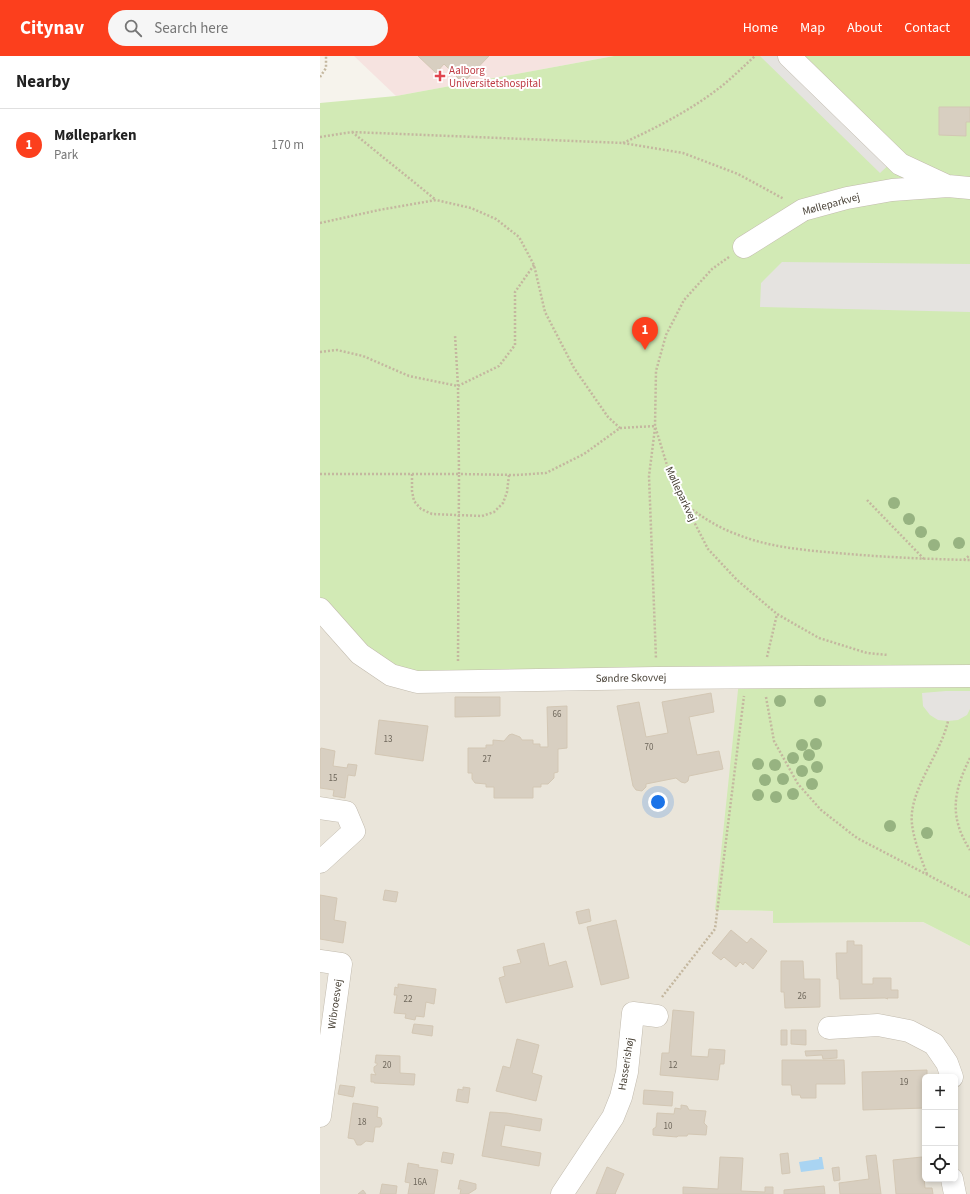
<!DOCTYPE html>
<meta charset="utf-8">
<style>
body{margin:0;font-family:"Source Sans 3",sans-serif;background:#f6f6f6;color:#222}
.controls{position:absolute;right:12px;bottom:12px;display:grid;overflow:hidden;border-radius:6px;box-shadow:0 2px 6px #0003}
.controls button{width:36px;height:36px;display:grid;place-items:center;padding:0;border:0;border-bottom:1px solid #e0e0e0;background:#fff;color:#222;font:20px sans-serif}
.you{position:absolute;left:338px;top:746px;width:14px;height:14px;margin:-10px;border:3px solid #fff;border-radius:50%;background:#1a73e8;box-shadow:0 0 0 6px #1a73e833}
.badge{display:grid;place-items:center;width:26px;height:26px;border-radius:50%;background:#fc3f1d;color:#fff;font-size:13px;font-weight:700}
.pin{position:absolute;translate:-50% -33px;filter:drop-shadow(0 1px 2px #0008)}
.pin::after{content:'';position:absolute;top:21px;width:14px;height:12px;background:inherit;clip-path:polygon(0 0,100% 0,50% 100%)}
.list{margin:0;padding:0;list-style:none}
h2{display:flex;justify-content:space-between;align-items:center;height:52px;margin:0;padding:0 16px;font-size:17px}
h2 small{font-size:13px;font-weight:400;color:#767676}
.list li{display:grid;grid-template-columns:26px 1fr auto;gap:12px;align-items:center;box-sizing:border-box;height:72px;padding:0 16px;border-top:1px solid #e0e0e0}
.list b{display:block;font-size:15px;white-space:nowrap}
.list p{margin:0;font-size:13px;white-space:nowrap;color:#767676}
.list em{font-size:13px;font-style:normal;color:#767676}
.icon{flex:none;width:22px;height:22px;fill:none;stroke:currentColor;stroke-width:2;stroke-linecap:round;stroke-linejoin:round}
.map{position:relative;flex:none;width:650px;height:1138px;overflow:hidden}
header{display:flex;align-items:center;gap:24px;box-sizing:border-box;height:56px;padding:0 20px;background:#fc3f1d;color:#fff}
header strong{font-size:19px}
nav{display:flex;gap:22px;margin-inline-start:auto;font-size:14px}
.search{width:280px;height:36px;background:#f6f6f6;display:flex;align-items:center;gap:10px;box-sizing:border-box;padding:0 14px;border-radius:22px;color:#767676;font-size:15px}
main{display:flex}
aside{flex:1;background:#fff}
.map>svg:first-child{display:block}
.residential{fill:#eae5da;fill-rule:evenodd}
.medical{fill:#f6e3e0}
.green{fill:#d2eab5}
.parking{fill:#e5e3e0}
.water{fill:#a9d4f2}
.building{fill:#d8cfc1;stroke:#d3c7b4}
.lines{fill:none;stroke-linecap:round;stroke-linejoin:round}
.minor-casing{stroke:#c2bbae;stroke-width:23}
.path{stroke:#c4b79f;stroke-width:2.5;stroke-dasharray:2 2;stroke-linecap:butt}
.minor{stroke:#fff;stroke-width:22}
.tree{fill:#97b381}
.health-dot{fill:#e0444e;stroke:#fff;stroke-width:1.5}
.labels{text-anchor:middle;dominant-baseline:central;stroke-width:4;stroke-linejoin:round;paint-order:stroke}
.number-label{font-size:9px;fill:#6e675b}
.health-label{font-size:11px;fill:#be3a42;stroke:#fff;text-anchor:start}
.street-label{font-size:11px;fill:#4b4439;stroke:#fff}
</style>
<header>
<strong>Citynav</strong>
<div class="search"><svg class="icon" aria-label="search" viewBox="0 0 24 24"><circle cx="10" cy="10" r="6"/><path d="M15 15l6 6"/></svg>Search here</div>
<nav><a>Home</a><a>Map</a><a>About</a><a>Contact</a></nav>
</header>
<main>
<aside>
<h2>Nearby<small></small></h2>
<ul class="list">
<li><span class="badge">1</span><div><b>Mølleparken</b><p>Park</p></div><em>170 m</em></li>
</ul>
</aside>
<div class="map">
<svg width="650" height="1138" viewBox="0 0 650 1138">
<rect width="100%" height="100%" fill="#f6f3ec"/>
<path class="residential" d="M0 567 34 605 84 634 341 631 419 633 396 854 453 855V867L603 866 650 890V1138H0ZM605 1021H635V1123H605Z"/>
<path class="medical" d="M34 0H294L76 40Z"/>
<path class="green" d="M294 0H650V890L603 866 453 867V855L395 854 420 615 100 618 76 611 33 579 0 541V47L76 40Z"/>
<path class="parking" d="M440 0H469L575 103 560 117Z
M462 206 650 208V256L440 251 441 227Z
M626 635H650V653L647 659 638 664 628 665 618 664 610 659 603 650 602 637Z"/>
<path class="water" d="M499 1101H502L504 1113 481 1116 479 1106 499 1103Z"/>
<path class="building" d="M98 0H169L143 27 124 8 116 17Z
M619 51H650V66H646V80L619 79Z
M391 637 394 656 369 661 377 699 399 695 403 713 369 720 368 725 365 727 361 726 356 722 326 728V731L322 735 316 734 313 730 297 650 319 646 326 681 348 677 342 646Z
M135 641H180V660L135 661Z
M247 650V692L238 693V716L234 717V722L228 728H221V731H213V742H174V731H166V728L155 727 152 723V717H148V692H166V689H173V684L184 685 189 679 192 678 200 681 202 684H213V688H220V691H228L227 651Z
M59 664 108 670 103 705 55 698Z
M1 692 15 695 13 710 27 712 28 708 37 709 35 720 28 719 25 742 13 740 14 734 0 732V695Z
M65 834 78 836 76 846 63 844Z
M0 839 17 842 14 864 26 866 23 887 0 883Z
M269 853 271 865 259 868 256 856Z
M296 864 309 922 281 929 267 871Z
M411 874 427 887 431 882 447 895 433 913 425 906 423 909 420 906 416 911 404 901 401 904 392 897Z
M527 885H534V889H542V928H553V922H571V934H578V942H567L568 943 565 942 520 943 519 923H517L516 897H527Z
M224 887 229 910 246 905 253 931 186 947 179 922 185 920 183 911 201 907 197 894Z
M461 905H483L484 923H500V951L465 952 464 936H461Z
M78 928 116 933 114 948 106 946 104 961 96 960 95 964 85 962 86 958 74 957 77 939H74L75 931 78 932Z
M353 954 374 956 371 1000 388 1001 389 993 405 994 404 1008H400L398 1024 340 1019 342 997H349Z
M94 968 113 970 112 980 92 977Z
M461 974H467V989H461Z
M471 974H486V989L471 988Z
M197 983 219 989 212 1017 222 1020 216 1045 176 1035 183 1010 190 1012Z
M517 994V1002L503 1003 502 999 486 1000 485 995Z
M56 999 80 1000V1017L95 1018 94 1029 54 1027V1026H51V1018L56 1019 54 1015V1011L57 1009V1007H55Z
M462 1004H524L525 1028H496V1042H481L480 1039H472L471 1029H462Z
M607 1014V1021H605V1052L543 1054 542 1016Z
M20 1029 35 1031 33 1041 18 1038Z
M143 1031 150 1032 148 1047 136 1045 138 1033 143 1034Z
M324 1034 353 1036 352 1050 323 1048Z
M33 1047 58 1051 57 1061 61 1062 62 1068 60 1071H55L53 1086 46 1085 41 1089H37L34 1083 28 1082Z
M361 1049 367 1050 369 1054 386 1055 384 1067 387 1070 386 1079 368 1078 367 1080H358L357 1081 333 1079V1073L336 1071 337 1057 354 1058 355 1052 361 1053Z
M170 1056 187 1057 222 1063 220 1075 185 1069 181 1090 221 1097 219 1110 162 1100Z
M123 1096 134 1098 132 1108 121 1106Z
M468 1097 470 1117 462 1118 460 1098Z
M556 1099 561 1138H520L519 1127 549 1123 546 1100Z
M400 1101 423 1102 421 1135 445 1136V1131H453V1138H363V1131L398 1133Z
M602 1101 605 1132H612L613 1138H576L573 1104Z
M88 1107 99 1109 98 1111 118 1114 114 1138H88L90 1127 85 1126Z
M287 1111 304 1118 295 1138H296H276Z
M519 1111 520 1124 514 1125 512 1112Z
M140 1124 156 1128V1133L148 1138H140L141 1133H138Z
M62 1128 77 1130 76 1138H60Z
M504 1130 505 1138H464V1134Z
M43 1134 46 1138H38Z"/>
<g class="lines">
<g class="minor-casing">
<path id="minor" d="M469 0 580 108 625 129
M424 191 483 154 527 142 572 134 628 130 650 132
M0 553 40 598 71 619 97 626 336 622 650 620
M0 752 26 756 34 775 0 806
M0 905 21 908 0 1060
M509 972 558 969 589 975 614 988 627 1007 632 1021
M632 1123 635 1138
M242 1138 293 1061 301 1041 307 1016 313 957 337 960"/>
</g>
<path class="path" d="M0 21 6 12V0
M32 76 116 144
M0 81 32 76 303 87 363 97 418 118 464 143
M303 87C338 71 373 53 403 29 414 20 424 10 435 0
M0 167 59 154 116 144 151 152 176 163 199 181 214 209 225 256 254 312 288 361 300 372
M409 201 392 213 364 244 346 279 336 315 335 370 350 419 388 493 417 524 457 558 499 582 547 597 568 599
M214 209 195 236V289L179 310 138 330 139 418 196 419 226 417 264 398 300 372 335 370
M0 296 17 294 43 300 89 320 138 330 135 279
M335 372 329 420 336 603
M0 418H139L138 606
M92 418V435L94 445 101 453 112 458 162 460 174 456 183 447 187 436 189 419
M547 444 604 503
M366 449C382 461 397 471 416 478 448 491 482 494 517 497 561 501 605 503 650 504
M644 504 650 499
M447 601 457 558
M446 641 454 685 478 728 501 754 537 782 650 841
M650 702C633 736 629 761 650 794
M607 818C601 802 594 785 592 768 588 735 621 698 628 665
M342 941 395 873 424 640"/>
<use href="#minor" class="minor"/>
</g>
<g class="tree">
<circle cx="574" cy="447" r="6"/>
<circle cx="589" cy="463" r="6"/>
<circle cx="601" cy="476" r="6"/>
<circle cx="639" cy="487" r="6"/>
<circle cx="614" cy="489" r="6"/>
<circle cx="460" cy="645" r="6"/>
<circle cx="500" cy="645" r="6"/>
<circle cx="496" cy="688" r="6"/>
<circle cx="482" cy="689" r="6"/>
<circle cx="489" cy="699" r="6"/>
<circle cx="473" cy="702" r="6"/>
<circle cx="438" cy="708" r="6"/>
<circle cx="455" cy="709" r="6"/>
<circle cx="497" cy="711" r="6"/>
<circle cx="482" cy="715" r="6"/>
<circle cx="463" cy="723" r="6"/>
<circle cx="445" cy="724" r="6"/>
<circle cx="492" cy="728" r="6"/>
<circle cx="473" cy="738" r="6"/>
<circle cx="438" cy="739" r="6"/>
<circle cx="456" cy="741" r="6"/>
<circle cx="570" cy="770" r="6"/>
<circle cx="607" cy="777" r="6"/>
</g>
<path class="health-dot" d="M118 14h4v4h4v4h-4v4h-4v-4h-4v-4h4z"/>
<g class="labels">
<g class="number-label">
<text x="237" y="658">66</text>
<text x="68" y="683">13</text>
<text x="329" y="691">70</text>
<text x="167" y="703">27</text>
<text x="13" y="722">15</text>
<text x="482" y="940">26</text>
<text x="88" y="943">22</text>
<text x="67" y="1009">20</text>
<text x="353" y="1009">12</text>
<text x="584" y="1026">19</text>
<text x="42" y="1066">18</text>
<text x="348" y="1070">10</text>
<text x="100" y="1126">16A</text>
</g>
<g class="health-label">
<text x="129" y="14">Aalborg<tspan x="129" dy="13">Universitetshospital</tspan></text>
</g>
<g class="street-label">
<text transform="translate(511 148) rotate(-15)">Mølleparkvej</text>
<text transform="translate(361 438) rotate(65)">Mølleparkvej</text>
<text transform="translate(311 622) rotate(-1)">Søndre Skovvej</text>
<text transform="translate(15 948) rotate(-82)">Wibroesvej</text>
<text transform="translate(306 1008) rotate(-81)">Hasserishøj</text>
</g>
</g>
</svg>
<div class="controls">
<button>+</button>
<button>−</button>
<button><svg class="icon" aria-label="locate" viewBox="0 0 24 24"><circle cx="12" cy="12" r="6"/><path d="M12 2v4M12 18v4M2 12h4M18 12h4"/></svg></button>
</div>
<div class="you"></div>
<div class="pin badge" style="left:325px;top:294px">1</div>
</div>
</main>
